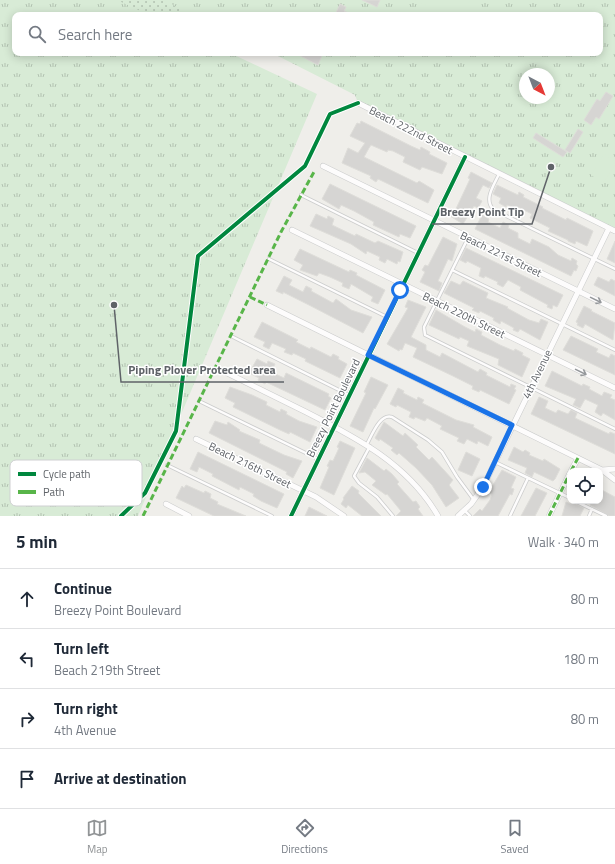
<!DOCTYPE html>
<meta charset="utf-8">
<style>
body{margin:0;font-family:"Titillium Web",sans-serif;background:#f2f2f3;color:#1f2937}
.controls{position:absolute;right:12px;bottom:12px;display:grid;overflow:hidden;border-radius:8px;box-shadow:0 2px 10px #0003}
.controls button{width:36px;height:36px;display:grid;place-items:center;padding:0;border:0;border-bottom:1px solid #e0e1e3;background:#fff;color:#1f2937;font:20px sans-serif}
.compass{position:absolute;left:519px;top:68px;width:36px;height:36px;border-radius:50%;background:#fff;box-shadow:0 2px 10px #0003;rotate:138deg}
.stop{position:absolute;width:12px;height:12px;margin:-9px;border:3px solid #1a73e8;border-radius:50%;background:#fff}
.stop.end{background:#1a73e8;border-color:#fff;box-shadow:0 1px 4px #0008}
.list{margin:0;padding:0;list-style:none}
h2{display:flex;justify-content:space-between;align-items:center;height:52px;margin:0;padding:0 16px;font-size:17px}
h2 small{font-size:13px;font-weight:400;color:#747a83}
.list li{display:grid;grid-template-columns:26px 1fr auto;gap:12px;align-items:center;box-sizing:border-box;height:60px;padding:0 16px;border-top:1px solid #e0e1e3}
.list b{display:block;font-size:15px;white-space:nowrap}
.list p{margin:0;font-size:13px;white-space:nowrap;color:#747a83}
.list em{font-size:13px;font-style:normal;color:#747a83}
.icon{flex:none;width:22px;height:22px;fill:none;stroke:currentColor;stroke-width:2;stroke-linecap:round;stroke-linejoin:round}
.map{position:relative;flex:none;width:615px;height:516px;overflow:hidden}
.search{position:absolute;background:#fff;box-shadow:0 2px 10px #0003;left:12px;right:12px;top:12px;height:44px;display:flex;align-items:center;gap:10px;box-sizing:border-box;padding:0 14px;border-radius:8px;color:#747a83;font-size:15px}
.sheet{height:292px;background:#fff}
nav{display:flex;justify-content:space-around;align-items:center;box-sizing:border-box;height:56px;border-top:1px solid #e0e1e3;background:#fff;font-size:11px;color:#747a83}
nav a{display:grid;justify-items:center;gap:2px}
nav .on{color:#919496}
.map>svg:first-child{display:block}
.grass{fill:url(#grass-dots)}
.park{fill:url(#park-tufts);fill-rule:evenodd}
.pitch{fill:#d8ebd6}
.building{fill:#d6d5d3;stroke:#deddd9}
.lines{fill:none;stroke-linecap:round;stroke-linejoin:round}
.service-casing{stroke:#cbcccc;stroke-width:4}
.minor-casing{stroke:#cbcccc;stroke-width:6}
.service{stroke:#fdfcfc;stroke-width:2.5}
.minor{stroke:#fdfcfc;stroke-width:5}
.quiet{stroke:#58b549;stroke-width:3;stroke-dasharray:6 3;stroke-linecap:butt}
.cycleway-casing{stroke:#fff;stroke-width:6}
.cycleway{stroke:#00873e;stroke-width:4}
.oneway{stroke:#96999c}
.route{stroke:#1a73e8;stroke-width:5}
.labels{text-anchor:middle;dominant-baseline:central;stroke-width:3;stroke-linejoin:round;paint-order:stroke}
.street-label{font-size:11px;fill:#5f6368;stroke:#fff}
.key{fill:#fff;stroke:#cfd0d2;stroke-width:1}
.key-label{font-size:11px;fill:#5f6368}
.leader{fill:none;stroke:#5f6368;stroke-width:1.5}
.callout-dot{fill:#5f6368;stroke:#fff;stroke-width:1.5}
.callout-label{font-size:12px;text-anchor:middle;font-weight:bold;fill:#5f6368;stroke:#fff;stroke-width:3;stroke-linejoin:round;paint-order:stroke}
</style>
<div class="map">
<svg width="615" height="516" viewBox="0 0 615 516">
<defs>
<pattern id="grass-dots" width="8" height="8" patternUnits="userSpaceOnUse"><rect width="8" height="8" fill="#d8ebd6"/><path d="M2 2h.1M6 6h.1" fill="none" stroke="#b2c2b1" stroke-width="1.8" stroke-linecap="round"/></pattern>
<pattern id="park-tufts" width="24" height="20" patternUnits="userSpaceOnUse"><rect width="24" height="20" fill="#d8ebd6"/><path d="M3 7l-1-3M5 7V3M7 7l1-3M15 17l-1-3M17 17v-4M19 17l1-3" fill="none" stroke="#b2c2b1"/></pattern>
</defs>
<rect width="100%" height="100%" fill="#efeeea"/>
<path class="grass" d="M0 0H212L224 15H15Z"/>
<path class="park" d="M0 0H117L149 15H15V53H230L317 94 138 516H0Z
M163 0H615V230L358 103 355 95 272 53H600V15H193ZM525 74H549V98H525Z"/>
<path class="pitch" d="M415 0H470L463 15H446Z
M604 154 615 161V165L603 183 591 175Z"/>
<path class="building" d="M362 0H380L377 7Z
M340 4 346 7 344 11 353 15H335Z
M295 53H323L318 65Z
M606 92 613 96 599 119 596 117 591 125 584 120 597 99 600 101Z
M361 121 411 146 420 150 421 147 430 152 429 154 447 163 442 174 422 167 420 170 403 162 405 157 393 151 388 150 387 152 371 145 369 148 364 157 417 183 419 181 434 190 428 203 378 179 376 182 370 178 371 176 342 163 348 148 358 153 365 143 350 136 357 123 360 124Z
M578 129 583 132 570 153 565 150Z
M536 133 567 152 563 157 533 138Z
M471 172 492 183 489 188 483 185 476 198 482 201 478 208 474 206 463 224 450 216 452 212 454 213 470 179 468 178Z
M330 184 416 226 410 238 400 234 399 237 373 225 374 222 354 211 341 205 339 209 322 199Z
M497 185 518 195 519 192 524 195 523 197 543 207 542 208 566 220 567 218 593 231 587 246 576 241 575 244 568 241V240L548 231 550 228 530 218 532 214 518 207 517 209 507 205 506 207 499 203 501 198 493 194Z
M316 214 327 219 328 216 334 219 332 225 355 236 356 234 375 243 378 241 403 252 400 262 398 261 397 264 387 259 385 263 379 260 380 257 367 251 366 254 351 244 310 226Z
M482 215 489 219 488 222 500 228 503 222 509 225 508 228 518 233V238L530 244 532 239 549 247 558 255 571 261 572 258 577 261 576 264 578 266 576 271 574 270 571 276 475 229Z
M443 237 457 244 452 261 448 259 438 281 442 283 439 291 420 282 425 272 422 270 425 265 428 266Z
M615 241V263L607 259Z
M466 248 563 295 557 307 553 305 552 309 547 307 548 305 520 290 521 287 508 280 503 287 497 284 498 282 485 276 484 278 479 276 481 268 467 261 466 263 460 260Z
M300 249 349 272 350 270 357 273 356 275 385 290 378 304 371 301 373 297 351 284 349 289 342 286 343 283 330 277 319 273 317 276 300 270 303 265 294 260Z
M284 276 292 280 289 285 303 292 306 286 312 289 311 291 333 303 336 299 351 310 372 317 363 333 309 305 283 292V294L276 291Z
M598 277 609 282 611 279 615 281V296L594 285Z
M451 281 460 285 463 281 488 293 486 298 508 307 507 308 529 320 539 323 541 319 548 322 540 340 520 329 518 332 513 330 514 328 501 321 500 324 493 320 494 318 480 311 479 313 472 310 474 308 444 293Z
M408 300 426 307 411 337 426 345V350L440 357 442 353 478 372 480 369 487 373 486 375 510 387 511 384 516 386 514 389 516 390 509 404 480 390 479 392 472 389 473 386 453 376 413 357 417 348 405 343 402 350 400 349 399 351 387 344 408 308 405 307Z
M584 306 592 310 591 311 615 323 613 340 585 324 583 328 577 325 578 323 576 322Z
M436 310 465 327 475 332 476 329 482 332 481 335 500 345 514 351 515 349 523 353 522 355 530 359 522 377 498 365 499 359 467 346 469 341 460 337 459 339 455 337 429 325Z
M262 322 298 340 296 342 310 349 311 347 331 357 333 354 339 357 338 359 347 364 340 378 305 361 306 359 293 353 292 355 284 352 286 349 272 343 269 349 263 346 265 342 254 337Z
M571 336 598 349 596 352 609 358 611 354 615 356V375L563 350Z
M257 359 267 364 268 361 275 364 271 372 284 378 286 373 329 394 328 396 331 398 325 410 266 382 265 384 258 380 259 378 249 373Z
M552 371 582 386 583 384 590 387 589 389 602 396 604 392 612 395 610 398 615 400V420L603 413 601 416 595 412 598 405 585 399 580 408 573 405 576 399 545 386Z
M371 377 388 385 375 409 374 408 363 432 350 426 366 393 364 392Z
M230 387 252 395 267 402 266 405 280 412 281 409 287 412 286 414 299 421 317 427 310 442 290 432 289 434 280 430 233 407 235 403 225 398Z
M398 388 404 391 403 393 417 400 418 397 424 400 422 403 456 420 474 425 473 427 492 437 488 446 478 441 477 444 467 439 464 444 457 441 459 438 440 429 442 426 427 418 425 421 415 417 414 419 409 417 411 412 397 405 396 407 390 404Z
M539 397 548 401 545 408 556 413 558 410 568 414 571 410 577 413 575 418 609 434 610 432 615 434V454L531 414Z
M215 421 227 425 228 422 240 430 239 431 260 440 259 443 284 455 302 461 293 478 286 474 287 472 209 433Z
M384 422 403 436 405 433 418 445 416 447 429 460 432 457 453 480 449 485 459 498 446 507 432 485 416 468 399 453 397 455 391 450 393 448 380 439 379 441 375 438Z
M340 441 355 448 334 495 320 488 329 467 327 466 330 460 333 461 339 448 337 447Z
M514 447 523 452 525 450 530 453 529 455 543 461 544 459 560 469 555 479 553 481 534 472 532 477 525 473 527 468 508 460Z
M198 452 284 494 277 508 261 501 253 496 254 494 240 487 239 490 212 476 213 474 199 467 197 472 190 469Z
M466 452 480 459 472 476 458 470Z
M367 458 384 471 386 469 392 474 399 482 397 484 413 502 416 501 420 507 418 509 423 516H396L401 511 387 494 386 495 372 485 376 481 365 472 359 473Z
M502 470 516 477 511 488 514 489 512 495 510 494 498 516H473L480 509 482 511 490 500 492 494 490 493 493 485Z
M186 485 204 493 205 491 211 494 210 498 218 502 217 504 246 516H214L176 498 182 486 184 488Z
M352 486 359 491 358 493 381 516H362L348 505 346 508 341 504 344 499 343 498Z
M536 488 547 493 535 516H521Z
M600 489 615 497V516H609L590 505 592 501H600Z
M566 502 571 504 572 502 584 508 580 516H562Z
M309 507 327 516H305Z"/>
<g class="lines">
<g class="service-casing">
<path id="service" d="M499 174C494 185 483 200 494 210L615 269
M301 195 418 253
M468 238 424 327 425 335 615 429
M269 259 387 317
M452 270 615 350
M231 336 349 395
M199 401 318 459
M367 444C372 435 380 413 392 417L428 440 442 452 457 477 474 500
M370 446 354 476 359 483 377 497 393 516
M495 462 570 498
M167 465 272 516
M575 501 606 516
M465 511 470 516
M510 516 528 478
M589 516 592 509"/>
</g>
<g class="minor-casing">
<path id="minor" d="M358 103 615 231
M323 166 615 309
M292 230 615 388
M267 305 602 470 615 480
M221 370C249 384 278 398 306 412 357 438 408 464 438 516
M196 439 316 497 344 516
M602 470 615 469
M571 471 578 458
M166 504 189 516
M291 516 465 157
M458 516 471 504 483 487 609 228
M549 516 570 473"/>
</g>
<use href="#service" class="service"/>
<use href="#minor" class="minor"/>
<path class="quiet" d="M250 297 267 305
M571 471 578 458
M143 516 281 232 315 170
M549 516 570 473"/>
<g class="cycleway-casing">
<path id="cycleway" d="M121 516 145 493 176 431 198 256 305 166 330 114 358 103
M291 516 465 157"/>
</g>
<use href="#cycleway" class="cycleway"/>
</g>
<defs><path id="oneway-shaft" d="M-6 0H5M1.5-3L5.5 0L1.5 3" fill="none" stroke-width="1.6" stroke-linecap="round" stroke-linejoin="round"/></defs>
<g class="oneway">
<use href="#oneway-shaft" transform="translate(596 300) rotate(26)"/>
<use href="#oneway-shaft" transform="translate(581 372) rotate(26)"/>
</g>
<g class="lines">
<path class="route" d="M400 290 368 355 512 425 483 487"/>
</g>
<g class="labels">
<g class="street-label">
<text transform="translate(411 130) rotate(27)">Beach 222nd Street</text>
<text transform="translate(501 254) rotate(26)">Beach 221st Street</text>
<text transform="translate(464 315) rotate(26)">Beach 220th Street</text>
<text transform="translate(537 374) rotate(-64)">4th Avenue</text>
<text transform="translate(333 408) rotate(-64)">Breezy Point Boulevard</text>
<text transform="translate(250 465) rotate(26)">Beach 216th Street</text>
</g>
</g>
<rect x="10" y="460" width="132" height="46" rx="6" class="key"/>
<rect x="18" y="472" width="18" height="4" fill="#00873e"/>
<rect x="18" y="490" width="18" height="4" fill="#58b549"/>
<g class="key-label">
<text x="43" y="478">Cycle path</text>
<text x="43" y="496">Path</text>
</g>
<path class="leader" d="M551 167L532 224H432M114 305L121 382H284"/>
<g class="callout-dot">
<circle cx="551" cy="167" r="4"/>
<circle cx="114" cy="305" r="4"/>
</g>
<g class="callout-label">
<text x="482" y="216">Breezy Point Tip</text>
<text x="202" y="374">Piping Plover Protected area</text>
</g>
</svg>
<div class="controls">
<button><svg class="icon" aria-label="locate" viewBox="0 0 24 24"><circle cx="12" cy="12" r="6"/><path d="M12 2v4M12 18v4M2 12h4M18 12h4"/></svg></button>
</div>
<svg class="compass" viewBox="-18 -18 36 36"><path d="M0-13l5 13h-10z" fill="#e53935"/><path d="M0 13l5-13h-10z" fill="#747a83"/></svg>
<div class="stop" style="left:400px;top:290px"></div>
<div class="stop end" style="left:483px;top:487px"></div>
<div class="search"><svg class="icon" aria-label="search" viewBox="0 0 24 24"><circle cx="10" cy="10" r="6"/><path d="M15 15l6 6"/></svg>Search here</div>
</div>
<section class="sheet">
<h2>5 min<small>Walk · 340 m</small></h2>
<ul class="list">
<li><svg class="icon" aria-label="ahead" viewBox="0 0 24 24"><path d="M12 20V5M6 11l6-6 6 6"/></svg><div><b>Continue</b><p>Breezy Point Boulevard</p></div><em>80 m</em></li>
<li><svg class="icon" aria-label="left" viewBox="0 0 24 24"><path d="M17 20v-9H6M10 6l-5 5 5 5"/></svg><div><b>Turn left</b><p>Beach 219th Street</p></div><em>180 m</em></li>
<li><svg class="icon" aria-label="right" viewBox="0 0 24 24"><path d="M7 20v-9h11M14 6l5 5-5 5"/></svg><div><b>Turn right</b><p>4th Avenue</p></div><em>80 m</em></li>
<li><svg class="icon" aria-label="arrive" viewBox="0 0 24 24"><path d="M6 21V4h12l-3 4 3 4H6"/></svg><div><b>Arrive at destination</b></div></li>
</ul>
</section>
<nav>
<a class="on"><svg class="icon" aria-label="map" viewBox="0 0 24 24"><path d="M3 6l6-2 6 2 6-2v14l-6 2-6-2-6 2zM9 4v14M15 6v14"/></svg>Map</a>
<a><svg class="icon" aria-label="directions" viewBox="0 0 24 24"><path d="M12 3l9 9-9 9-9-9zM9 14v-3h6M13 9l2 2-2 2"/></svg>Directions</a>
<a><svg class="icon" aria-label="saved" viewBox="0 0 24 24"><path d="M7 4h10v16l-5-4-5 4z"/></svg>Saved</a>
</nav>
